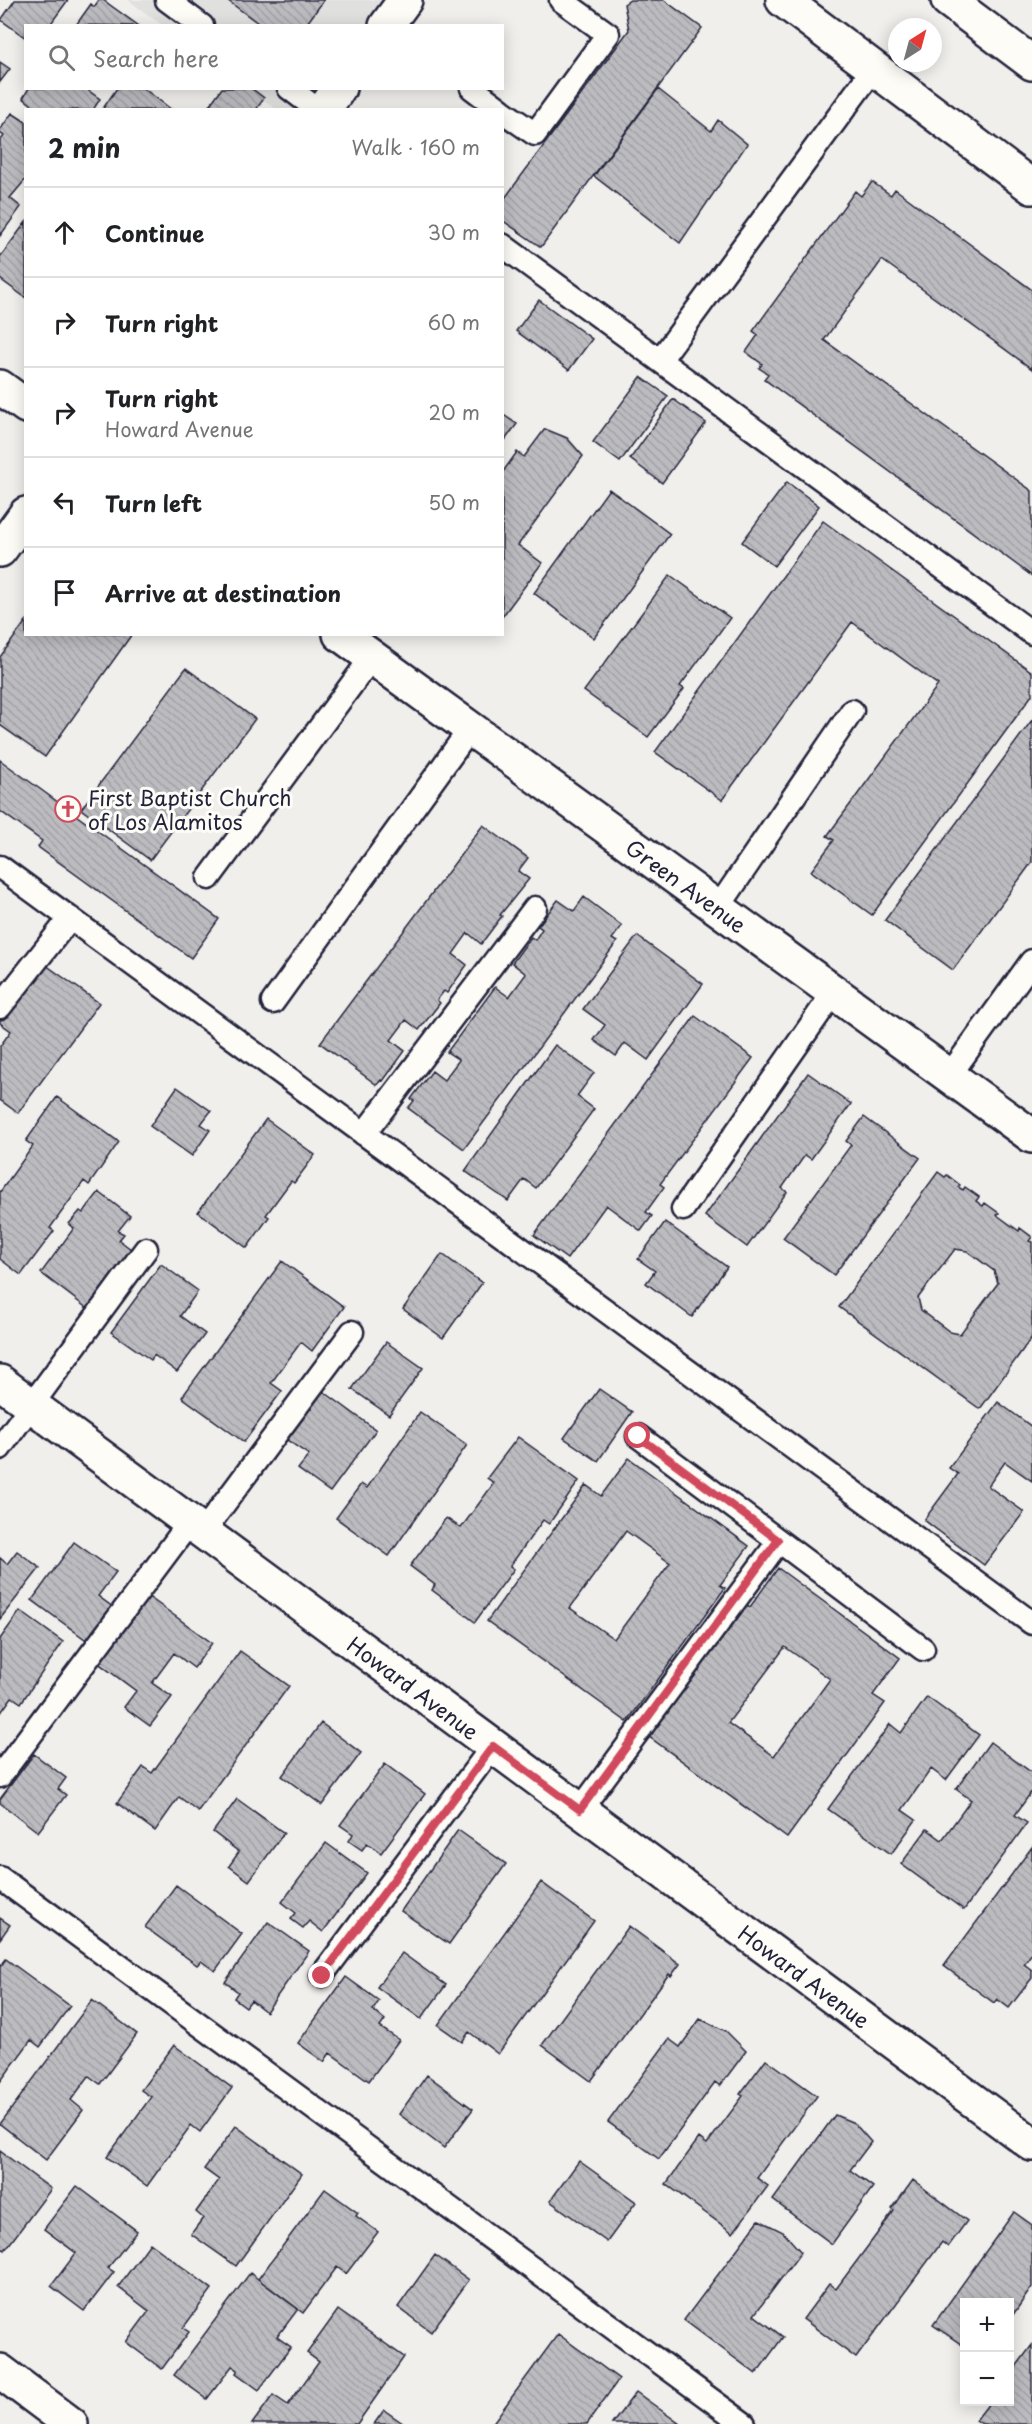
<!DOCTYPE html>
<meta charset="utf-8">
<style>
body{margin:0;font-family:"Playpen Sans",sans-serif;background:#f2f2f2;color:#202124}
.controls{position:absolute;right:18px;bottom:18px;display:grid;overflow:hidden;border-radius:0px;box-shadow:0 3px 15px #0003}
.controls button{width:54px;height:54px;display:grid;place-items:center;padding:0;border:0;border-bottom:2px solid #e0e0e0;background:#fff;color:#202124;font:30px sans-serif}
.compass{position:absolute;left:888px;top:18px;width:54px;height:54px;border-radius:50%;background:#fff;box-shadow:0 3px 15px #0003;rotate:36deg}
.stop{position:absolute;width:18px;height:18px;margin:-14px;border:4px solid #d1495b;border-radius:50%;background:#fff}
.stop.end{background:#d1495b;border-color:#fff;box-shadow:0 2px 6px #0008}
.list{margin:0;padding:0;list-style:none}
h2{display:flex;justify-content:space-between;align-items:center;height:78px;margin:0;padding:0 24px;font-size:26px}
h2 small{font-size:20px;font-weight:400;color:#757577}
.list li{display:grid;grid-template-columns:39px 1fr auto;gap:18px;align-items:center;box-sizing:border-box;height:90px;padding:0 24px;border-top:2px solid #e0e0e0}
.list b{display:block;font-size:22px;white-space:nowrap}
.list p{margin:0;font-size:20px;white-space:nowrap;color:#757577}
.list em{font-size:20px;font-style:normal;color:#757577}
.icon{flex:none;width:33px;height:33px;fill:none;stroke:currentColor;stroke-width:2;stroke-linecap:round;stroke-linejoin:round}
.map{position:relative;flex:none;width:1032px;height:2424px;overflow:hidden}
.search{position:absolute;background:#fff;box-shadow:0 3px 15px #0003;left:24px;top:24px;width:480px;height:66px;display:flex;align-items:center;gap:15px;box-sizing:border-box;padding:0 21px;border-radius:0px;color:#757577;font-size:22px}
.panel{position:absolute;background:#fff;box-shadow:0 3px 15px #0003;left:24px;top:108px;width:480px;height:528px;border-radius:0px}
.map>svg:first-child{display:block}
.built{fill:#e0e0df}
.building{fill:url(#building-back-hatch);stroke:#22223b;stroke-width:1.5;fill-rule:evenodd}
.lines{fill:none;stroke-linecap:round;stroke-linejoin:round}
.lane-casing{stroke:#22223b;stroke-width:27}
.street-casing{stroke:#22223b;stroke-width:38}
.secondary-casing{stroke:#22223b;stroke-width:38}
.primary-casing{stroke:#22223b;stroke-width:38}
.lane{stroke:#fdfcf7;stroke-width:22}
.street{stroke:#fdfcf7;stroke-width:33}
.secondary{stroke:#fdfcf7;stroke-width:33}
.primary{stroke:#fdfcf7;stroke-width:33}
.route{stroke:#d1495b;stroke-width:8}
.labels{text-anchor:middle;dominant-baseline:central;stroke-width:6;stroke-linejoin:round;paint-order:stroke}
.poi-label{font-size:21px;fill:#22223b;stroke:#fdfcf7;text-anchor:start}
.street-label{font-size:21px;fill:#22223b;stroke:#fdfcf7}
</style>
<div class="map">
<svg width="1032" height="2424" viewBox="0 0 1032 2424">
<defs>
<pattern id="building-back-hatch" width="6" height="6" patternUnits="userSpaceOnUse" patternTransform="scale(1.5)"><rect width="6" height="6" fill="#bcbcc0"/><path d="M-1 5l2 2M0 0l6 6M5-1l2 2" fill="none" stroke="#a1a1a6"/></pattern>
</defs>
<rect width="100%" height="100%" fill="#f0efec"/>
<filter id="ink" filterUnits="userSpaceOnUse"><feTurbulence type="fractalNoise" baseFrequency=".0167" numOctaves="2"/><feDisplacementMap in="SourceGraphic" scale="12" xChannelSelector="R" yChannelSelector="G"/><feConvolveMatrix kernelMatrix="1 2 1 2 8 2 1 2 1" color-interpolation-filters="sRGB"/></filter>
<g filter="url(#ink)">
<path class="built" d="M128 0H382L364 26 162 25Z
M248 89H319L304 110 276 109Z"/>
<path class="building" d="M15 0H68L49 26H26V38L1 20Z
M99 0H103L139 26 76 25 91 4 94 7Z
M227 0H324L305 26H262Z
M630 0H664L702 28 541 247 502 220V202L629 30 624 4Z
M0 62 10 69 0 82Z
M29 88H91L89 91 100 99 93 110H35L36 108 23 98Z
M117 88H143L172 110H102Z
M222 88H251L264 98 256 110H206Z
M658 89 711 131 718 120 747 144 680 243 594 176Z
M12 113 26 122V179L10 198 21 207 0 236V141L4 136 0 133V130Z
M872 182 891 195 895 189 1032 290V369L882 260 824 340 1032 491V576L764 379 768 374 759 368 762 364 746 352 758 335 753 331 855 191 861 196Z
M26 222V298L0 279V257Z
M539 300 592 339 569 370 516 331Z
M641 377 668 396 620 462 593 442Z
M673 399 706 423 662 483 630 459Z
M502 414 517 424 502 444Z
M545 429 567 438 583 456 518 545 542 563 502 617V473L517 452 524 457Z
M787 482 819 506 774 566 742 542Z
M609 489 670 534 594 638 534 593Z
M823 521 1032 672V695L872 915 811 871 834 840 827 836 938 685 852 622 722 800 655 752Z
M670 575 730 618 680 686 684 689 648 737 584 691Z
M26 621V634H132L45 757 0 725V657Z
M186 668 255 719 150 860 81 809Z
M1032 720V862L953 970 885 920Z
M0 760 219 919 191 958 38 847 42 841 0 811Z
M483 825 528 858 518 871 529 879 500 915 502 916 481 944 468 933 453 954 467 965 447 993 444 991 437 1000 440 1003 419 1030 406 1020 391 1040 405 1051 383 1081 381 1080 377 1085 320 1043Z
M584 897 622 926 612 939 617 942 464 1149 408 1108 414 1101 411 1099 432 1071 444 1080 459 1060 447 1052 495 987 509 997 526 974 512 963 531 937 535 940 542 929 538 926 558 900 574 911Z
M637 936 703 984 648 1060 625 1043 616 1056 594 1040 605 1025 583 1009Z
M46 965 99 1003 18 1113 0 1100V1046L11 1031 0 1023V1016L15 996 20 1000Z
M695 1016 753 1058 660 1184 664 1187 646 1212 652 1216 641 1231 606 1205 567 1259 534 1235Z
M555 1045 594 1073 577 1096 594 1109 536 1188 524 1179 508 1201 465 1171Z
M808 1073 851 1104 811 1159 805 1155 782 1188 787 1192 747 1247 705 1216Z
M177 1087 211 1111 201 1124 210 1130 192 1156 150 1126Z
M57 1097 119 1142 89 1185 84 1181 50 1228 54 1231 21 1275 0 1259V1192L33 1146 26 1141Z
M864 1117 920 1158 834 1275 783 1238 851 1145 846 1141Z
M266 1119 315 1155 294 1183 291 1181 266 1215 269 1217 247 1248 198 1212Z
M938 1172 945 1177 947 1175 960 1185 958 1187 963 1190 965 1187 979 1197 976 1201 983 1206 985 1203 999 1213 997 1215 1019 1231 1020 1228 1032 1237 1029 1241 1032 1242V1337L980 1409 839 1307ZM955 1249 967 1251 994 1271 998 1283 960 1334 950 1332 921 1310 918 1298Z
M99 1192 130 1216 118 1231 124 1234 119 1240 136 1253 92 1312 41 1273 74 1228 69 1224 80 1211 83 1213Z
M665 1222 727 1267 692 1317 646 1283 655 1271 638 1259Z
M442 1254 482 1283 443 1338 403 1309Z
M282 1261 344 1307 312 1351 301 1342 271 1383 282 1391 244 1442 182 1397Z
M161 1264 198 1291 180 1316 205 1334 177 1372 154 1355 151 1360 111 1332Z
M386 1342 423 1368 389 1415 352 1389Z
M599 1389 632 1412 598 1461 564 1438Z
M323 1391 376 1430 330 1492 298 1469 309 1455 287 1440Z
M998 1402 1032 1427V1481L1005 1462 988 1486 1024 1512 984 1565 924 1520 958 1474 949 1468Z
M420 1412 467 1445 389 1556 336 1518 361 1484 367 1488Z
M518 1437 579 1481 549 1524 543 1520 510 1566 514 1569 475 1622 432 1590 435 1585 410 1566 446 1518 461 1528 494 1483 487 1478Z
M629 1458 749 1546 720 1585 725 1588 627 1722 487 1621 586 1485 601 1496ZM626 1531 670 1563 614 1639 570 1608Z
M74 1542 116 1572 98 1596 114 1608 89 1642 32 1600Z
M17 1551 40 1568 0 1619V1558L7 1564Z
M778 1568 900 1658 873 1695 885 1703 787 1838 648 1736 745 1604 750 1607ZM785 1647 830 1679 774 1756 728 1723Z
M146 1595 212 1643 194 1668 174 1653 152 1683 172 1697 150 1726 124 1707 136 1691 97 1662Z
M20 1611 63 1642 21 1703 12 1697 0 1714V1639Z
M240 1651 289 1686 198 1811 179 1797 155 1831 117 1803 143 1767 152 1773Z
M927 1697 979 1735 946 1780 931 1769 902 1810 916 1820 891 1854 828 1809 890 1724 901 1733Z
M321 1723 361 1753 322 1805 282 1776Z
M990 1742 1032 1773V1791L1015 1815 1027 1823 964 1910 901 1864 927 1829 942 1840 971 1800 956 1789Z
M34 1754 66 1778 58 1789 66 1795 38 1832 0 1803V1799Z
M385 1764 425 1794 381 1853 367 1843 362 1850 349 1841 353 1834 340 1825Z
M237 1799 284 1833 249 1881 229 1866 239 1852 213 1832Z
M458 1830 506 1864 449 1944 401 1911Z
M326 1843 367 1873 323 1932 309 1921 303 1928 291 1919 296 1913 282 1902Z
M1032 1847V1953L1024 1964 1032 1970V1978L1009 2008 997 1999 994 2003 944 1966Z
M541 1882 594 1921 498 2054 469 2032 462 2042 438 2025Z
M176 1885 242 1934 215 1971 201 1961 197 1965 145 1927Z
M0 1918 10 1925 0 1939Z
M268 1922 309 1951 266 2012 251 2000 246 2007 234 1998 238 1992 225 1982Z
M629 1926 680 1964 671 1976 669 1974 591 2081 542 2045Z
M402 1953 446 1985 421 2019 377 1987Z
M6 1959 70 2006 40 2047 31 2040 0 2082V1967Z
M346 1977 379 2001 373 2010 385 2020 380 2027 399 2040 369 2081 330 2053 324 2062 298 2043Z
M92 2000 137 2034 100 2084 89 2076 71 2100 83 2110 46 2160 0 2124Z
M700 2019 726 2031 746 2051 720 2086 715 2082 659 2159 608 2122 669 2039 680 2047Z
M174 2045 232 2088 200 2132 191 2125 147 2186 107 2157 151 2097 141 2090Z
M766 2059 817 2096 757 2178 768 2186 733 2233 666 2184 699 2138 707 2144 743 2096 740 2094Z
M427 2075 473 2109 444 2148 399 2114Z
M835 2115 854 2123 871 2142 850 2170 873 2187 832 2244 773 2200Z
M236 2126 302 2174 236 2266 191 2234 203 2218 196 2212 219 2180 204 2169Z
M0 2151 51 2189 5 2250 0 2247Z
M579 2161 636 2202 607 2242 550 2201Z
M913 2180 967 2221 948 2247 942 2242 856 2358 803 2319 829 2284 836 2289 894 2211 892 2209Z
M77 2186 137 2231 108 2268 114 2272 84 2311 51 2286 76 2253 44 2229Z
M325 2189 358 2213 356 2216 378 2232 346 2274 337 2267 303 2313 258 2279Z
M1014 2212 1032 2225V2287L1010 2319V2302H964V2346L933 2325Z
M759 2220 783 2232 801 2252 754 2315 783 2337 756 2374 684 2320Z
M150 2243 212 2289 183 2328 189 2332 162 2369 126 2342 149 2311 118 2287Z
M435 2255 469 2280 431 2332 398 2307Z
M250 2273 298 2309 277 2337 291 2347 259 2390 236 2373 238 2370 232 2366 207 2399 174 2375Z
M338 2310 404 2357 357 2424H252L273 2395 288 2405 319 2362 307 2353Z
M558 2334 619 2379 587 2424H492Z
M1032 2345V2424H982L976 2420 990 2402H1010V2375Z
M636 2392 680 2424H612Z
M384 2410 404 2424H374Z"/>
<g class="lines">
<g class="lane-casing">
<path id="lane" d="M167 0 202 26
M289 88 318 110
M472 88 501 110
M502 111 535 134 608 34 561 0
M502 245 1032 633
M660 360 874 68
M0 867 1032 1623
M209 878 372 657
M718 908 852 711
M273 1002 470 729
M0 1007 70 918
M949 1076 1032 961
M364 1134 535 908
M683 1209 834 992
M0 1448 146 1249
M203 1532 352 1332
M779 1541 923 1649
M0 1776 190 1522
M580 1810 779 1541 638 1436
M0 1878 744 2424
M322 1975 493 1746"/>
</g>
<g class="street-casing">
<g id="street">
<path d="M0 387 26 406"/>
<path id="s1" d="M340 634 1032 1136"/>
<path id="s2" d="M0 1382 1032 2144"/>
<path d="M0 2371 71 2424"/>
</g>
</g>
<g class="secondary-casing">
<path id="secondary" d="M386 26 405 0
M324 110 339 88
M0 550 26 514"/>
</g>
<g class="primary-casing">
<path id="primary" d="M783 0 1032 187
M948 0 1032 63"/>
</g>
<use href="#lane" class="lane"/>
<use href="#street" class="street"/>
<use href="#secondary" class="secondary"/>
<use href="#primary" class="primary"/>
</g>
</g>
<g class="lines" filter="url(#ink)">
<path class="route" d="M322 1976 493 1746 580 1810 778 1540 638 1436"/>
</g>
<defs>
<g id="church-ring" transform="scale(1.35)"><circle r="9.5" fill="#fdfcf7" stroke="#d1495b" stroke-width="1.5"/><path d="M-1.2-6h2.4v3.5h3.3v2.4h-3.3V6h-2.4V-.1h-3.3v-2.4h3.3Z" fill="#d1495b"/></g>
</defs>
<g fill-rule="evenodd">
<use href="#church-ring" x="68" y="809"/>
</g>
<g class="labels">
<g class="poi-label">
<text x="88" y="797">First Baptist Church<tspan x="88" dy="24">of Los Alamitos</tspan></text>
</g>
<g class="street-label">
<text stroke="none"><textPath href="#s1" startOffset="428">Green Avenue</textPath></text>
<text stroke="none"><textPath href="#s2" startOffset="514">Howard Avenue</textPath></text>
<text stroke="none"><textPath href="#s2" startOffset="1000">Howard Avenue</textPath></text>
</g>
</g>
</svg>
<div class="controls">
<button>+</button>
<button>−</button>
</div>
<svg class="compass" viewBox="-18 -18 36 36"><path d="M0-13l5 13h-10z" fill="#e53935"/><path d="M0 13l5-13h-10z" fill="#757577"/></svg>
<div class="stop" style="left:638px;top:1436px"></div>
<div class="stop end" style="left:322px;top:1976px"></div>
<div class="search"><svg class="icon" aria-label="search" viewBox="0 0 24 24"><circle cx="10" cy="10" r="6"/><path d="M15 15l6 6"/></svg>Search here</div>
<section class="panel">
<h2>2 min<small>Walk · 160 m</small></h2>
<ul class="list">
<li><svg class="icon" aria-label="ahead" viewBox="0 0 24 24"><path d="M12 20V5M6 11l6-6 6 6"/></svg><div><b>Continue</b></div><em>30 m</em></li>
<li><svg class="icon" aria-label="right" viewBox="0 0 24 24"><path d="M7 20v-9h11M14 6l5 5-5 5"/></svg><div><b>Turn right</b></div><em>60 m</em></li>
<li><svg class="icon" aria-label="right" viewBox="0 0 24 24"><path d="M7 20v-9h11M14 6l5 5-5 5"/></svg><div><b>Turn right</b><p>Howard Avenue</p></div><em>20 m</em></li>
<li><svg class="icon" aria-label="left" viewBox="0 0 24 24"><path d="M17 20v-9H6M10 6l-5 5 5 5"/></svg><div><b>Turn left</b></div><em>50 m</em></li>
<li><svg class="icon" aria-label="arrive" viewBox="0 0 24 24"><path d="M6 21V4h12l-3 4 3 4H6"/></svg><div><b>Arrive at destination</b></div></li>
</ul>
</section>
</div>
